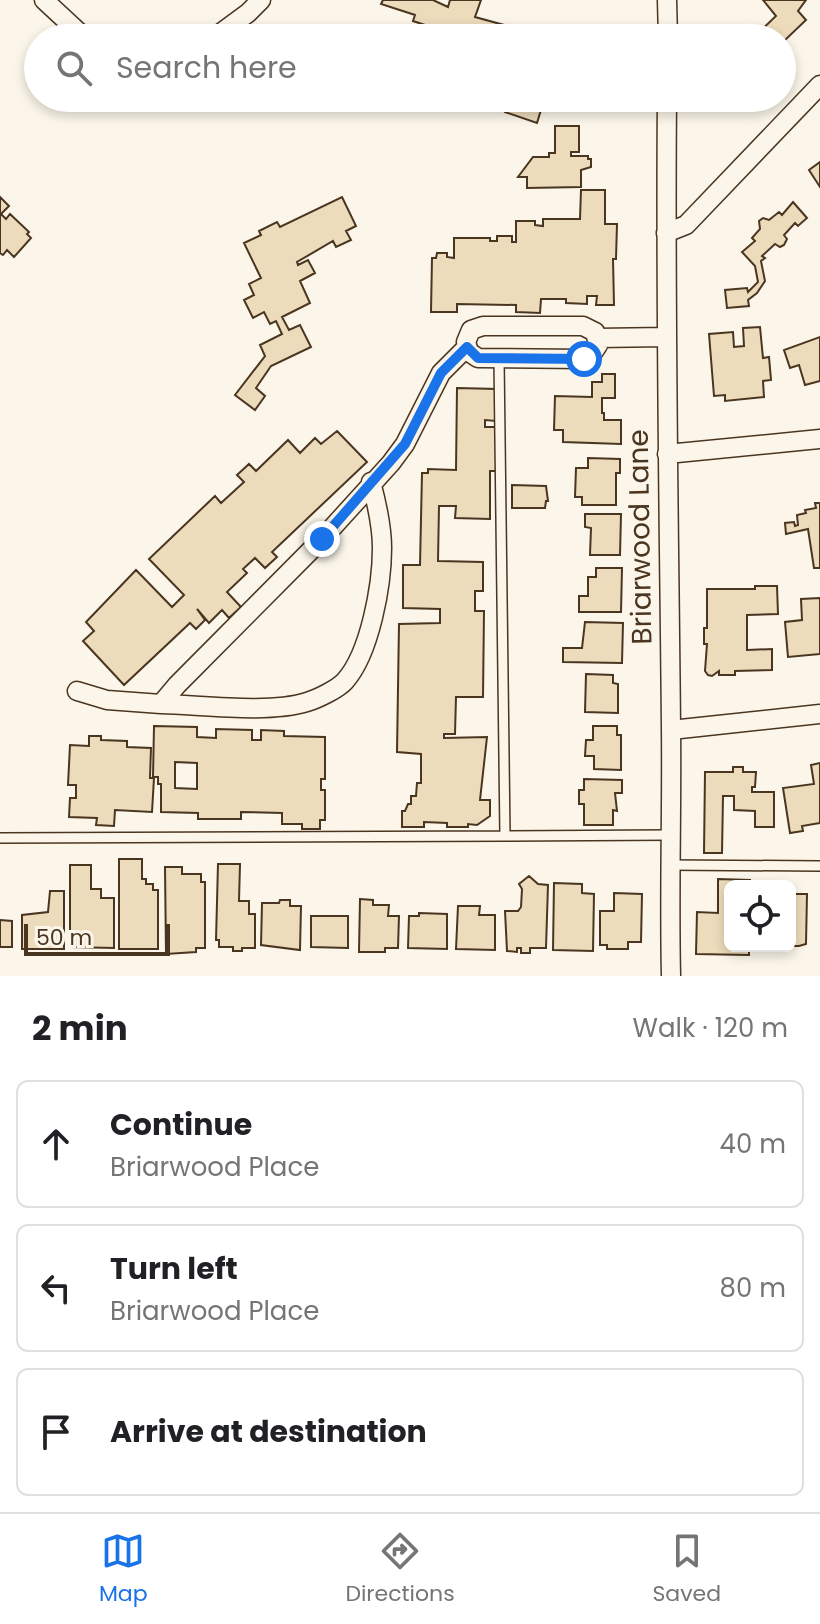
<!DOCTYPE html>
<meta charset="utf-8">
<style>
body{margin:0;font-family:Poppins,sans-serif;background:#f2f2f2;color:#202124}
.controls{position:absolute;right:24px;bottom:24px;display:grid;overflow:hidden;border-radius:12px;box-shadow:0 4px 12px #0003}
.controls button{width:72px;height:72px;display:grid;place-items:center;padding:0;border:0;border-bottom:2px solid #e0e0e0;background:#fff;color:#202124;font:40px sans-serif}
.scale{position:absolute;left:24px;bottom:20px;width:146px;box-sizing:border-box;padding-left:8px;border:4px solid #4a3520;border-top:0;font-size:22px;line-height:28px;white-space:nowrap;color:#4a3520;-webkit-text-stroke:6px #fbf6e9;paint-order:stroke}
.stop{position:absolute;width:24px;height:24px;margin:-18px;border:6px solid #1a73e8;border-radius:50%;background:#fff}
.stop.end{background:#1a73e8;border-color:#fff;box-shadow:0 2px 8px #0008}
.list{margin:0;padding:0;list-style:none}
h2{display:flex;justify-content:space-between;align-items:center;height:104px;margin:0;padding:0 32px;font-size:34px}
h2 small{font-size:26px;font-weight:400;color:#757577}
.list li{display:grid;grid-template-columns:52px 1fr auto;gap:24px;align-items:center;box-sizing:border-box;height:128px;margin:0 16px 16px;padding:0 16px;border:2px solid #e0e0e0;border-radius:12px}
.list b{display:block;font-size:30px;white-space:nowrap}
.list p{margin:0;font-size:26px;white-space:nowrap;color:#757577}
.list em{font-size:26px;font-style:normal;color:#757577}
.icon{flex:none;width:44px;height:44px;fill:none;stroke:currentColor;stroke-width:2;stroke-linecap:round;stroke-linejoin:round}
.map{position:relative;flex:none;width:820px;height:976px;overflow:hidden}
.search{position:absolute;background:#fff;box-shadow:0 4px 12px #0003;left:24px;right:24px;top:24px;height:88px;display:flex;align-items:center;gap:20px;box-sizing:border-box;padding:0 28px;border-radius:44px;color:#757577;font-size:30px}
.sheet{height:536px;background:#fff}
nav{display:flex;justify-content:space-around;align-items:center;box-sizing:border-box;height:112px;border-top:2px solid #e0e0e0;background:#fff;font-size:22px;color:#757577}
nav a{display:grid;justify-items:center;gap:4px}
nav .on{color:#1a73e8}
.map>svg:first-child{display:block}
.building{fill:#ecdcbc;stroke:#4a3520;stroke-width:2;fill-rule:evenodd}
.lines{fill:none;stroke-linecap:round;stroke-linejoin:round}
.service-casing{stroke:#4a3520;stroke-width:12}
.minor-casing{stroke:#4a3520;stroke-width:21}
.service{stroke:#fbf6e9;stroke-width:9}
.minor{stroke:#fbf6e9;stroke-width:18}
.route{stroke:#1a73e8;stroke-width:10}
.labels{text-anchor:middle;dominant-baseline:central;stroke-width:6;stroke-linejoin:round;paint-order:stroke}
.street-label{font-size:28px;fill:#4a3520;stroke:#fbf6e9}
</style>
<div class="map">
<svg width="820" height="976" viewBox="0 0 820 976">
<rect width="100%" height="100%" fill="#fbf6e9"/>
<path class="building" d="M383 0H433L448 7 450 0H481L475 17 515 28 512 38H426L428 26 413 21 415 15 381 4Z
M763 0H806L798 11 806 20 782 43V38H753L776 16Z
M507 98H557L555 106 548 103 545 111 541 110 537 123 505 112Z
M555 126H579V152H571V156H588V159H591V167L581 170V187L527 188V177H518L533 157H549V153H555Z
M820 162V187L809 170Z
M581 190H605V224H617L616 259H613L614 305H596L597 296H587V304L566 303V299H541L540 313 516 312V305L457 304V312H431L432 258H436L437 253H447V257L454 258V238H490V241H497V236H512V242H516V221H535V225L543 226V219H580Z
M0 197 9 206 1 214 6 219 10 214 29 232 27 234 31 238 14 257 7 250 3 255 0 253Z
M342 197 356 226 346 231 351 240 336 247 333 241 297 262 298 265 308 260 315 273 300 281 310 303 282 317 289 330 300 325 311 347 271 366 256 388 265 396 255 410 235 395 265 356 260 345 282 334 276 321 270 324 264 312 253 318 244 300 254 295 249 284 261 278 244 243 261 235 259 231 277 222 280 227Z
M793 202 807 218 798 226 795 223 784 235 787 239 784 245 780 247 775 244 762 256 765 258 761 261 765 281 757 293 748 300 749 306 727 308 725 290 747 288 748 292 758 282 755 266 742 252 755 241 752 238 760 229 759 221 763 218 769 220 779 212 782 215Z
M760 327 763 358 769 357 771 380 763 381 764 397 725 401V395L714 396 709 334 733 332 734 347 744 346 743 328Z
M820 337V381L805 385 799 365 790 368 784 350Z
M602 374H615V398H602V413H604V420H621V444L563 442V430H554L555 396 592 397V382H602Z
M457 388 497 389 496 421 485 420V427H498L497 471H490V519L455 518 456 506H439L438 561 483 562V591H475V611H484L483 697H456L455 734H444V738L487 737 480 800H490V816L477 825 468 824V827H447V823L424 822V827H402V811H405L408 804H411V796H416L417 783H421V754L397 752 399 624 440 623V609L403 608V565H420L422 473H428V469L456 470Z
M337 431 367 462 272 552 277 557 265 568 255 558 243 569 247 573 227 592 241 607 229 618 222 610 209 623 197 609 205 620 196 629 190 623 124 685 83 641 94 631 86 622 136 570 172 607 184 595 149 559 215 496 221 503 244 482 237 475 249 464 256 471 288 440 300 453 315 438 321 444Z
M588 458 620 459V473H616V505H582V497H575L576 468H588Z
M512 485 546 486 548 501H546L545 508H512Z
M815 503H820V568H814L808 529 786 534 785 523 794 522 795 526 798 525 797 515 806 513 805 510 816 508Z
M585 514H621L620 555H590L591 528 585 527Z
M596 568H622L621 612H579V596H588V577H596Z
M755 586H777L778 614 747 615V650L772 649V670L735 671V675H719V671L712 676 708 675 705 671 707 644H704V628H707V589H755Z
M820 598V654L788 657 785 622 802 620 801 599Z
M585 622 623 623 622 663 563 662V648H582Z
M586 674 613 675V683L618 684V713L585 712Z
M154 726 197 727V737L216 738V729L252 730V740H261V730L284 731V736L325 737V779H321V790H325V820H320V829H302V824H282V813L241 812V819H198V813L161 812V784H158V777H153ZM175 762 197 763V789L175 788Z
M593 726H617V735H621V770L594 769V756H585L586 740H593Z
M89 736H101V740L127 741V747L151 748 150 778H154L152 812 115 810 114 826 96 825 97 818 69 817 70 798H76V785H68L70 745 89 746Z
M820 763V823L802 826 803 831 790 833 783 788 814 784 811 765Z
M733 767H743V772H756L755 787H752V792H774V827H755V811L734 810V796H723L722 853H704L705 772H733Z
M584 779 622 780V793H615L617 811 613 810V825H584V804H579V790H584Z
M119 859H142V879H146V884H153V890H158V949H119Z
M218 864H240L239 901H249V914H255V948H242V951H233V947H219V940H216Z
M70 865H91V889H101V898H114V948L70 947Z
M165 867H182V874H201V882H205V948H196V952L166 954Z
M529 876 538 884 548 885 546 948H530V953H521V948H517V952L507 951 505 911H518L521 907 522 889 519 884Z
M718 879 750 880V886H730V946H749V955L696 954 697 912 718 913Z
M554 883 582 884V893L594 894 593 951 553 950Z
M50 891H64V949H22V915L48 912Z
M614 893 642 894 641 942H628V949H607V945H600V911H614Z
M790 894H807L806 944 799 946H790Z
M360 899 373 900V905H389L388 916H399L398 948H385V952H359Z
M280 900H290V906H301L300 950 261 945 262 903H279Z
M458 906H480L479 915H495V950L456 949Z
M419 913 447 914V949L408 948 409 916H419Z
M311 916H348V948L311 947Z
M0 920 12 921V947H0Z"/>
<g class="lines">
<g class="service-casing">
<path id="service" d="M505 836 670 835
M0 838 505 836 499 359
M669 865 820 866"/>
</g>
<g class="minor-casing">
<path id="minor" d="M44 0 85 38
M667 0 668 38
M214 38 248 13 261 0
M667 98C665 308 669 518 671 728 672 811 669 893 671 976
M666 233 686 225 820 85
M483 326H583L595 332 598 345 590 357 584 359 478 358 469 352 466 342 471 330Z
M598 338 665 337
M667 454 820 439
M77 691 107 700 161 704 177 685 322 539 391 463 405 444 441 373 467 347
M161 704C202 705 269 714 307 702 317 699 338 689 345 681 370 653 382 585 382 548 382 526 377 504 371 482
M671 730 820 714"/>
</g>
<use href="#service" class="service"/>
<use href="#minor" class="minor"/>
</g>
<g class="lines">
<path class="route" d="M322 539 405 444 441 373 467 347 478 358 584 359"/>
</g>
<g class="labels">
<g class="street-label">
<text transform="translate(640 537) rotate(-91)">Briarwood Lane</text>
</g>
</g>
</svg>
<div class="controls">
<button><svg class="icon" aria-label="locate" viewBox="0 0 24 24"><circle cx="12" cy="12" r="6"/><path d="M12 2v4M12 18v4M2 12h4M18 12h4"/></svg></button>
</div>
<div class="scale">50 m</div>
<div class="stop" style="left:584px;top:359px"></div>
<div class="stop end" style="left:322px;top:539px"></div>
<div class="search"><svg class="icon" aria-label="search" viewBox="0 0 24 24"><circle cx="10" cy="10" r="6"/><path d="M15 15l6 6"/></svg>Search here</div>
</div>
<section class="sheet">
<h2>2 min<small>Walk · 120 m</small></h2>
<ul class="list">
<li><svg class="icon" aria-label="ahead" viewBox="0 0 24 24"><path d="M12 20V5M6 11l6-6 6 6"/></svg><div><b>Continue</b><p>Briarwood Place</p></div><em>40 m</em></li>
<li><svg class="icon" aria-label="left" viewBox="0 0 24 24"><path d="M17 20v-9H6M10 6l-5 5 5 5"/></svg><div><b>Turn left</b><p>Briarwood Place</p></div><em>80 m</em></li>
<li><svg class="icon" aria-label="arrive" viewBox="0 0 24 24"><path d="M6 21V4h12l-3 4 3 4H6"/></svg><div><b>Arrive at destination</b></div></li>
</ul>
</section>
<nav>
<a class="on"><svg class="icon" aria-label="map" viewBox="0 0 24 24"><path d="M3 6l6-2 6 2 6-2v14l-6 2-6-2-6 2zM9 4v14M15 6v14"/></svg>Map</a>
<a><svg class="icon" aria-label="directions" viewBox="0 0 24 24"><path d="M12 3l9 9-9 9-9-9zM9 14v-3h6M13 9l2 2-2 2"/></svg>Directions</a>
<a><svg class="icon" aria-label="saved" viewBox="0 0 24 24"><path d="M7 4h10v16l-5-4-5 4z"/></svg>Saved</a>
</nav>
